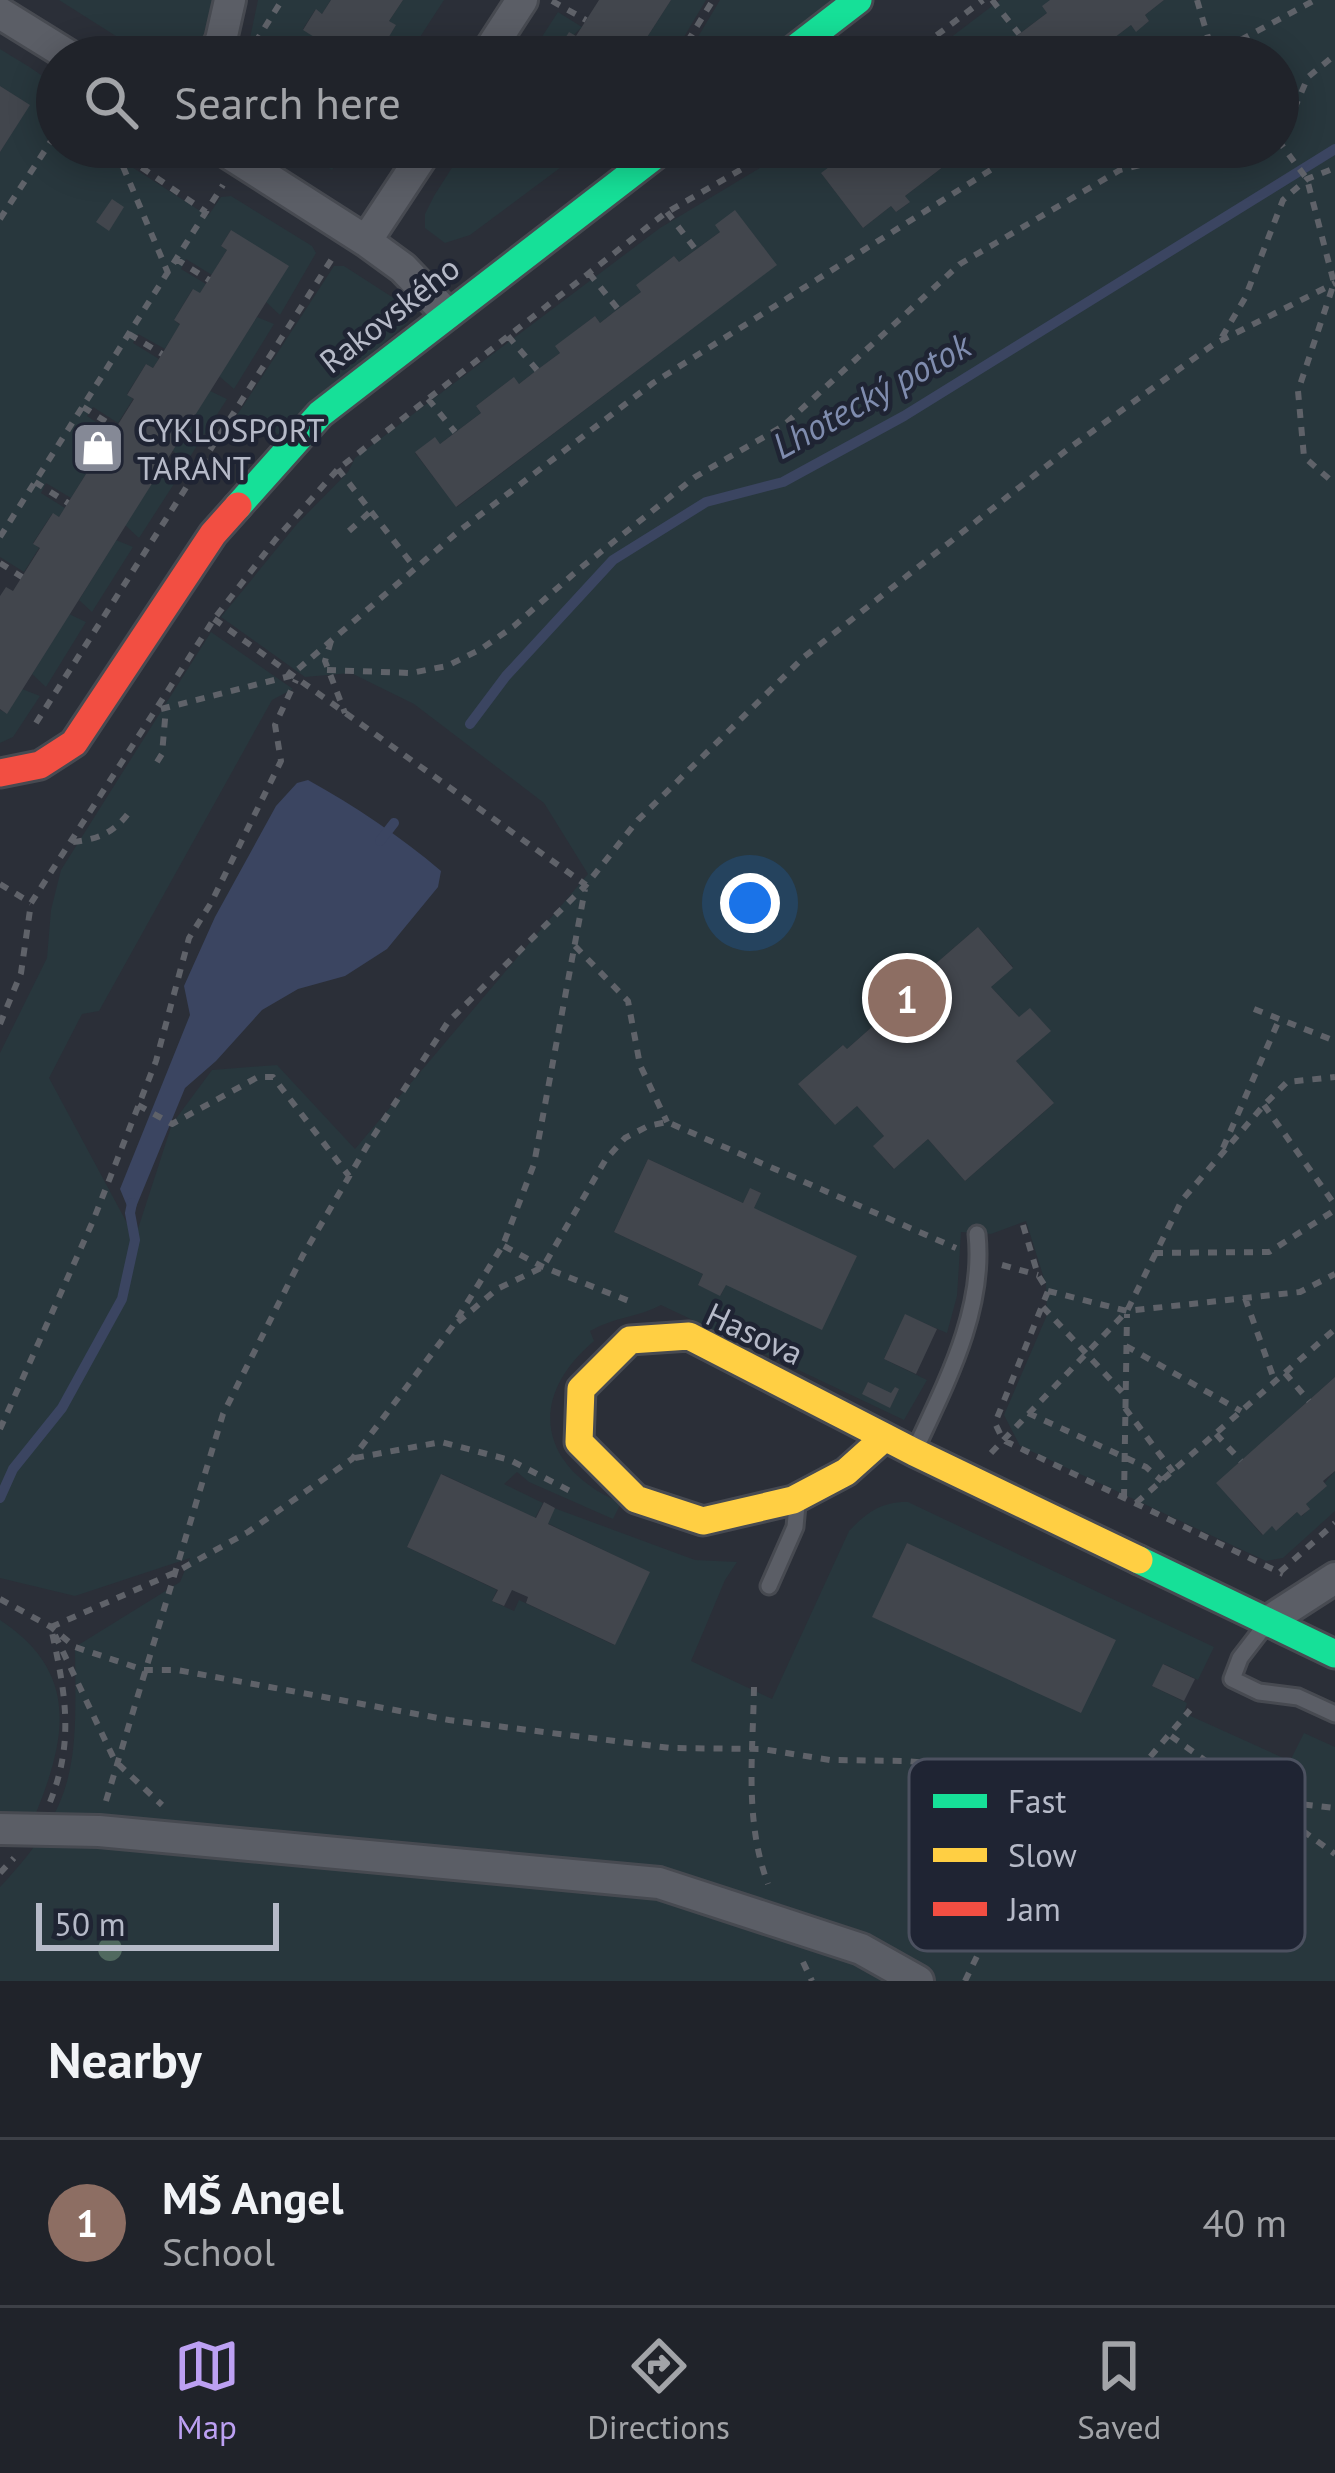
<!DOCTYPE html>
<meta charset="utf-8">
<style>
body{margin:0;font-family:"PT Sans",sans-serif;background:#2d2f36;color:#f1f3f6}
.scale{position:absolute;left:36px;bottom:30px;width:243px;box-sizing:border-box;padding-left:12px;border:6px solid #b6bac8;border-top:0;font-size:33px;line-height:42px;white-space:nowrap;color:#b6bac8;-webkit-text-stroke:9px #1f2433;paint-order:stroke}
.you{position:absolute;left:750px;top:903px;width:42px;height:42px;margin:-30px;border:9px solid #fff;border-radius:50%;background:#1a73e8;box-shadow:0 0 0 18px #1a73e833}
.badge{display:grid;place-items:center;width:78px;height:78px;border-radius:50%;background:#bca0f2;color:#fff;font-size:39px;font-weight:700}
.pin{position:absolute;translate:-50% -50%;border:6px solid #fff;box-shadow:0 3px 12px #0006}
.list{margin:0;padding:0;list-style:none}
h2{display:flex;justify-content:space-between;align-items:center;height:156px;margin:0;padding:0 48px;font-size:51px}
h2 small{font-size:39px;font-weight:400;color:#a2a4a8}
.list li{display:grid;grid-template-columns:78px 1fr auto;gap:36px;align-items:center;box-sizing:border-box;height:168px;padding:0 48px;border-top:3px solid #3d4047}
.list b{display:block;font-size:45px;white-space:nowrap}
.list p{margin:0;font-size:39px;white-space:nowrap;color:#a2a4a8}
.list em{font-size:39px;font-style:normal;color:#a2a4a8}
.icon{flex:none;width:66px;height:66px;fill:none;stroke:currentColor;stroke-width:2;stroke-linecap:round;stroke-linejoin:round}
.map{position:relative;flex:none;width:1335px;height:1981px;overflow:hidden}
.search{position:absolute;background:#20232a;box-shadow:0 6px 30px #0003;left:36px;right:36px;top:36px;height:132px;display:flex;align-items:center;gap:30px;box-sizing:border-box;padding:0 42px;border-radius:66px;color:#a2a4a8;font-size:45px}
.sheet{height:324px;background:#20232a}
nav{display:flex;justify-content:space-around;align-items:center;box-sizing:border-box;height:168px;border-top:3px solid #3d4047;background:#20232a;font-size:33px;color:#a2a4a8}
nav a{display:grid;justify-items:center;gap:6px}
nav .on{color:#bca0f2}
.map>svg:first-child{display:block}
.green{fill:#28373d;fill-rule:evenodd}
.water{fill:#3b4561}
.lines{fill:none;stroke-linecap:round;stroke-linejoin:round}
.stream{stroke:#3b4561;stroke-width:10}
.building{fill:#42464d}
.lane-casing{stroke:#474a51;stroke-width:21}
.street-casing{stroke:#474a51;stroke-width:36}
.fast-casing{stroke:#474a51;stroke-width:33}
.slow-casing{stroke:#474a51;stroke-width:33}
.jam-casing{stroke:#474a51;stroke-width:33}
.path{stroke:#5f6269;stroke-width:6;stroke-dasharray:9 9;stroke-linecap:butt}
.lane{stroke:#5b5e66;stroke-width:15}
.street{stroke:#5b5e66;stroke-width:30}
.fast{stroke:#16e098;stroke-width:27}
.slow{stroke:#ffcf43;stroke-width:27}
.jam{stroke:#f24e42;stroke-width:27}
.tree{fill:#50695f}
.labels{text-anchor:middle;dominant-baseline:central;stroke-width:9;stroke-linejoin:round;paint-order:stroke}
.street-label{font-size:33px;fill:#b6bac8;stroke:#1f2433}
.poi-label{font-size:33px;fill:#b6bac8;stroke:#1f2433;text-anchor:start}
.water-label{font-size:36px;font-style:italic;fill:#7f8cae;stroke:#1f2433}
.key{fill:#1f2433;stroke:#4c5160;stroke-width:3}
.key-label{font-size:33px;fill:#b6bac8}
</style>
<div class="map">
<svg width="1335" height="1981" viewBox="0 0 1335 1981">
<rect width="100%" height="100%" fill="#2b2f38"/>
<path class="green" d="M59 0H217L198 57H149Z
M258 0H331L322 14 315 10 303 29 346 57H246Z
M403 0H444L407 57H367L380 36 387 40 395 26 389 21Z
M671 0H706L672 57H656L642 45Z
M720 0H845L770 57H686Z
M1000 0H1050L1047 13 1006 44 1001 37 975 57H925Z
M1164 0H1335V1377L1217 1483 1262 1535 1272 1526 1277 1530 1297 1512 1302 1516 1309 1509 1306 1504 1335 1471V1511L1283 1558 1266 1561 1020 1446 1004 1415 1047 1315 1046 1285 1026 1221 991 1234 961 1232 957 1296 947 1333 905 1315 884 1359 927 1380 904 1420 661 1305C636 1318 617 1316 590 1331L594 1341C526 1398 539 1468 621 1503L613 1519 529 1482 517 1472 504 1484 543 1503 535 1518 442 1474 407 1547 497 1590 492 1601 514 1611 519 1600 614 1645 649 1572 547 1523 554 1508 695 1560 737 1562 725 1580 691 1661 772 1699 849 1531C866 1513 882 1501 908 1502L1214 1647 1198 1680 1164 1664 1152 1686 1187 1703 1184 1713 1290 1761 1304 1733 1335 1747V1981H0V1887C81 1801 76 1759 75 1647L180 1582 190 1558 75 1596 0 1578V1053L47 958 51 910 61 870 211 632 293 689 272 700 99 1011 82 1014 49 1078 135 1238 172 1124 212 1070 277 1065 355 1149 588 874 544 803 414 704 351 673 305 677 221 617 297 524 348 472 355 458 660 228 795 147H870L846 165 841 159 822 174 863 228 891 206 896 212 909 203 905 196 969 147 975 152 982 147H1278V57H1089L1131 25 1136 31 1149 21 1145 15ZM735 211 776 265 457 507 415 453 434 438 440 444 481 413 476 406 513 378 519 384 560 353 556 346 595 316 600 323 641 292 637 285 674 256 679 262 720 232ZM978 927 1013 967 991 987 1019 1017 1050 1031 1016 1061 1053 1104 965 1181 928 1139 893 1169 874 1146 884 1136 857 1106 834 1124 799 1085 843 1045 847 1049 936 970 933 966ZM648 1159 743 1203 750 1189 760 1192 721 1295 698 1285 703 1274 614 1232ZM907 1543 1081 1712 873 1617Z
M558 12 582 27 560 48 573 57H529Z
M0 49C61 87 57 77 57 147H101L208 216 221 197 231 196 312 246 316 253 280 315 266 302 231 230 221 246 227 250 212 275 186 259 181 269 206 284 200 294 192 290 174 320 180 325 165 349 138 334 133 343 159 359 153 368 146 364 127 394 133 399 118 423 93 407 87 416 112 433 106 442 99 438 80 468 86 474 71 498 46 483 41 493 65 508 59 517 52 514 33 543 39 548 24 572 0 557V152L29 105 0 86Z
M291 147H350L332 170Z
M465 147H588L470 235 445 243 425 228V214L434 196Z
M334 266H344L406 306 407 323 279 435 266 425 250 440 230 426Z
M257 317 274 324 234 389 219 376Z
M210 391 227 399 186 463 172 450Z
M163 465 181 473 139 538 125 525Z
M116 540 133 547 92 612 79 600Z
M69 614 86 622 46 687 32 674Z
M22 689 40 696 13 737 0 743V710L7 713Z
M0 1620C81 1673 66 1740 34 1818L0 1816Z"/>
<path class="water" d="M308 780C355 806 400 836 441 871L438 887 387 949 345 976 298 989 262 1010 216 1061 185 1088 136 1207 130 1213 120 1189 190 1015 184 986 215 917 276 806 297 783Z"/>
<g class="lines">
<path class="stream" d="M470 724 506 676 613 560 706 502 783 482 904 416 1335 149
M380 841 394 823
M0 1498 13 1469 62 1408 122 1299 135 1240 130 1213 132 1203"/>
</g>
<path class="building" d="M331 0H403L389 21 396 25 387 40 380 36 367 57H346L303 30 316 9 322 14Z
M599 0H671L642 45 649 49 644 57H573L559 48 569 32 576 36Z
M1050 0H1164L1145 15 1149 21 1136 32 1131 25 1089 57H975L1001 37 1006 44 1047 13 1042 6Z
M0 86 30 105 0 152Z
M870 147H969L905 196 910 202 896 212 891 206 863 228 821 173 841 158 846 165Z
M112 199 124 207 109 231 96 222Z
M735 210 777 265 456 507 415 452 435 437 440 444 481 413 476 406 514 377 519 384 537 370 560 353 555 346 595 316 600 323 618 309 641 292 636 285 674 256 679 262 720 232 715 225Z
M231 230 289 266 7 714 0 709V596L6 587 13 591 40 548 33 544 53 513 59 517 86 474 80 469 100 438 107 442 134 399 127 395 146 364 153 368 162 354 180 324 174 320 193 289 200 293 227 250 221 246Z
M978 927 1013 968 991 987 1019 1017 1030 1008 1051 1031 1016 1061 1054 1103 965 1181 928 1139 894 1169 873 1146 884 1136 857 1106 835 1125 798 1084 843 1045 847 1049 936 970 933 966Z
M648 1159 743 1203 750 1188 761 1193 754 1208 857 1256 822 1330 726 1285 720 1296 698 1285 703 1274 614 1232Z
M905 1314 937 1329 916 1374 884 1359Z
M1335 1377V1471L1323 1481 1327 1486 1306 1504 1310 1509 1301 1516 1297 1512 1276 1531 1272 1526 1263 1535 1216 1483Z
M868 1382 891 1393 895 1387 899 1389 890 1408 862 1394Z
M441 1474 536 1518 544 1502 555 1508 548 1524 650 1572 615 1645 526 1603 528 1597 512 1590 504 1606 492 1601 498 1590 407 1547Z
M907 1543 1116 1640 1081 1713 872 1617Z
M1163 1664 1195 1679 1184 1701 1152 1686Z"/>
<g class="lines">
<g class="lane-casing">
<path id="lane" d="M915 1450C946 1383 985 1310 977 1234
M769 1586 795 1527 797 1505
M1267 1623 1240 1658 1232 1679 1259 1692 1298 1697 1335 1714"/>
</g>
<g class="street-casing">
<path id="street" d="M0 13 71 57
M212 57 221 40 230 0
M485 57 522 0
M219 147 366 241 403 268 447 314
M366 241 428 147
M1267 1622 1335 1578
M0 1829 99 1831 659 1883 861 1949 918 1981"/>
</g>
<g class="fast-casing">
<path id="fast" d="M784 57 858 0
M238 506 320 414 666 147
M1139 1560 1335 1654"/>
</g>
<g class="slow-casing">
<path id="slow" d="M885 1437 846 1472 793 1500 703 1521 636 1499 579 1442 581 1389 630 1340 689 1336 885 1437 914 1452 1139 1560"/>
</g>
<g class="jam-casing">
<path id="jam" d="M0 773 40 765 74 743 213 534 238 506"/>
</g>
<path class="path" d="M992 0 1019 34
M1197 0 1213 54
M552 1 586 20
M255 43 282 0
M678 57 713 0
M908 57 983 0
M1209 57 1315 0
M1278 140 1307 179 1334 283 1298 391 1304 457 1335 484
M1280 142 1308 77 1335 55
M112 147 206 212
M857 147 862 153
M116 150 168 273
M667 212 696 250
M0 219 57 132
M176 259 209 280
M589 273 618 309
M129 334 162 354
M508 336 537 370
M1222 337 1245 298 1283 200 1307 179 1335 168
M428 399 455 432
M83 407 116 428
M338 469 415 568
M35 482 68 503
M349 531 371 511
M0 537 223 185
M0 563 22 577
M214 619 586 885
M331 641 325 661 345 713
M327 670 411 673 447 666 481 649 514 626 578 570 695 477 783 426 960 264 1120 170 1200 150 1232 147
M161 709 290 676 459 531 653 383 1027 147
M36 723 335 254
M157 762 162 754 166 708
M73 842C99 839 114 833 130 811
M0 884 31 903
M575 946 628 1001 640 1065 667 1122
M1254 1009 1335 1041
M0 1024 21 973 31 903 214 619 276 539 338 469 589 273 664 214 780 147
M138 1105 172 1124 258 1077H273L349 1176
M1264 1105 1335 1205
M1223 1148 1279 1020
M1023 1225 1038 1275 1048 1291 995 1423 1003 1440 1283 1574
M504 1246 543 1267 629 1301
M1154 1253 1269 1252 1335 1210
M1002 1265 1038 1275
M1048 1291 1127 1311 1300 1292 1335 1274
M1245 1298 1275 1382
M1043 1307 1122 1392
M458 1322 497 1289 543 1267 606 1159 625 1138 648 1126 667 1122 956 1248
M1126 1346 1241 1411
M1285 1373 1309 1401
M1125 1408 1173 1472
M1028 1413 1146 1467 1162 1481
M0 1429 93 1221 156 1061 189 938 211 903 281 761 275 725 296 680
M1216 1434 1241 1461
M991 1453 1127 1311 1182 1200 1264 1105 1287 1082 1335 1077
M355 1458 441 1442 510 1460 576 1494
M1124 1498 1127 1314
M1136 1503 1335 1329
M1280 1572 1335 1523
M0 1599 51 1627 75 1647 144 1670H177L449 1720 670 1748 762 1749 830 1760 907 1761 1064 1777
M51 1627 174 1573 248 1532 352 1459 452 1327 503 1245 534 1164 585 889
M55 1635 115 1761 162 1805
M754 1687C753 1754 744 1820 768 1884
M1171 1736 1335 1854
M1127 1784 1190 1710
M106 1801 223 1414 303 1255 367 1146 448 1022 586 885 638 820 804 657 1068 449 1214 344 1335 283
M50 1802C75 1740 65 1691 51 1628
M0 1873 14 1858
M803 1962 812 1981
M965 1981 1064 1777 1335 1808"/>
<use href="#lane" class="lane"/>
<use href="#street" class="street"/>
<use href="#fast" class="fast"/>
<use href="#slow" class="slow"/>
<use href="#jam" class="jam"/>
</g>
<circle class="tree" cx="110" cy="1949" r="12"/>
<defs>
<g id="shop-square" transform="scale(2.7)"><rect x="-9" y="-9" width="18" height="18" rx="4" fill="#858996" stroke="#1f2433"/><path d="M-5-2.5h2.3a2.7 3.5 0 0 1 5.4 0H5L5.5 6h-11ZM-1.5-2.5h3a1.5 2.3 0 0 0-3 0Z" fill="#fff"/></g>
</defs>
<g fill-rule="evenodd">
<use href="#shop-square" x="98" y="448"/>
</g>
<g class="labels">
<g class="street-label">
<text transform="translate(389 314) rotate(-38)">Rakovského</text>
<text transform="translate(755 1333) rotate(25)">Hasova</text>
</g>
<g class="poi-label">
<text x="137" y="429">CYKLOSPORT<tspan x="137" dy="38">TARANT</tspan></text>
</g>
<g class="water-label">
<text transform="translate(871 395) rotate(-29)">Lhotecký potok</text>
</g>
</g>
<rect x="909" y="1759" width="396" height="192" rx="18" class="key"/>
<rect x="933" y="1794" width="54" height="14" fill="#16e098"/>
<rect x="933" y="1848" width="54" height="14" fill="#ffcf43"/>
<rect x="933" y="1902" width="54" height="14" fill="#f24e42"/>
<g class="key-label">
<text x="1008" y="1813">Fast</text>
<text x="1008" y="1867">Slow</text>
<text x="1008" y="1921">Jam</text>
</g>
</svg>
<div class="scale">50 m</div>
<div class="you"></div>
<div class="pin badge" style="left:907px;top:998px;background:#8d6e63">1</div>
<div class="search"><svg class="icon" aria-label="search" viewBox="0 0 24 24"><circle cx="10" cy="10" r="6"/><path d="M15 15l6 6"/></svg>Search here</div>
</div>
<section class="sheet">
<h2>Nearby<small></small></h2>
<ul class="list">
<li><span class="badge" style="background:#8d6e63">1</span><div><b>MŠ Angel</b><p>School</p></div><em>40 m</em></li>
</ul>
</section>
<nav>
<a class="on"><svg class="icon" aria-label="map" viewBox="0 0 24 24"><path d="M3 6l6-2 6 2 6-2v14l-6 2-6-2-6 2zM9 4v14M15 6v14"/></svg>Map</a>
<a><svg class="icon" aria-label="directions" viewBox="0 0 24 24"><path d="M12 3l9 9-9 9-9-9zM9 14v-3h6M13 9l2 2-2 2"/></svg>Directions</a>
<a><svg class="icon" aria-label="saved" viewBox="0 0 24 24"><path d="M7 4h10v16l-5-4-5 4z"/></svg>Saved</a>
</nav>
